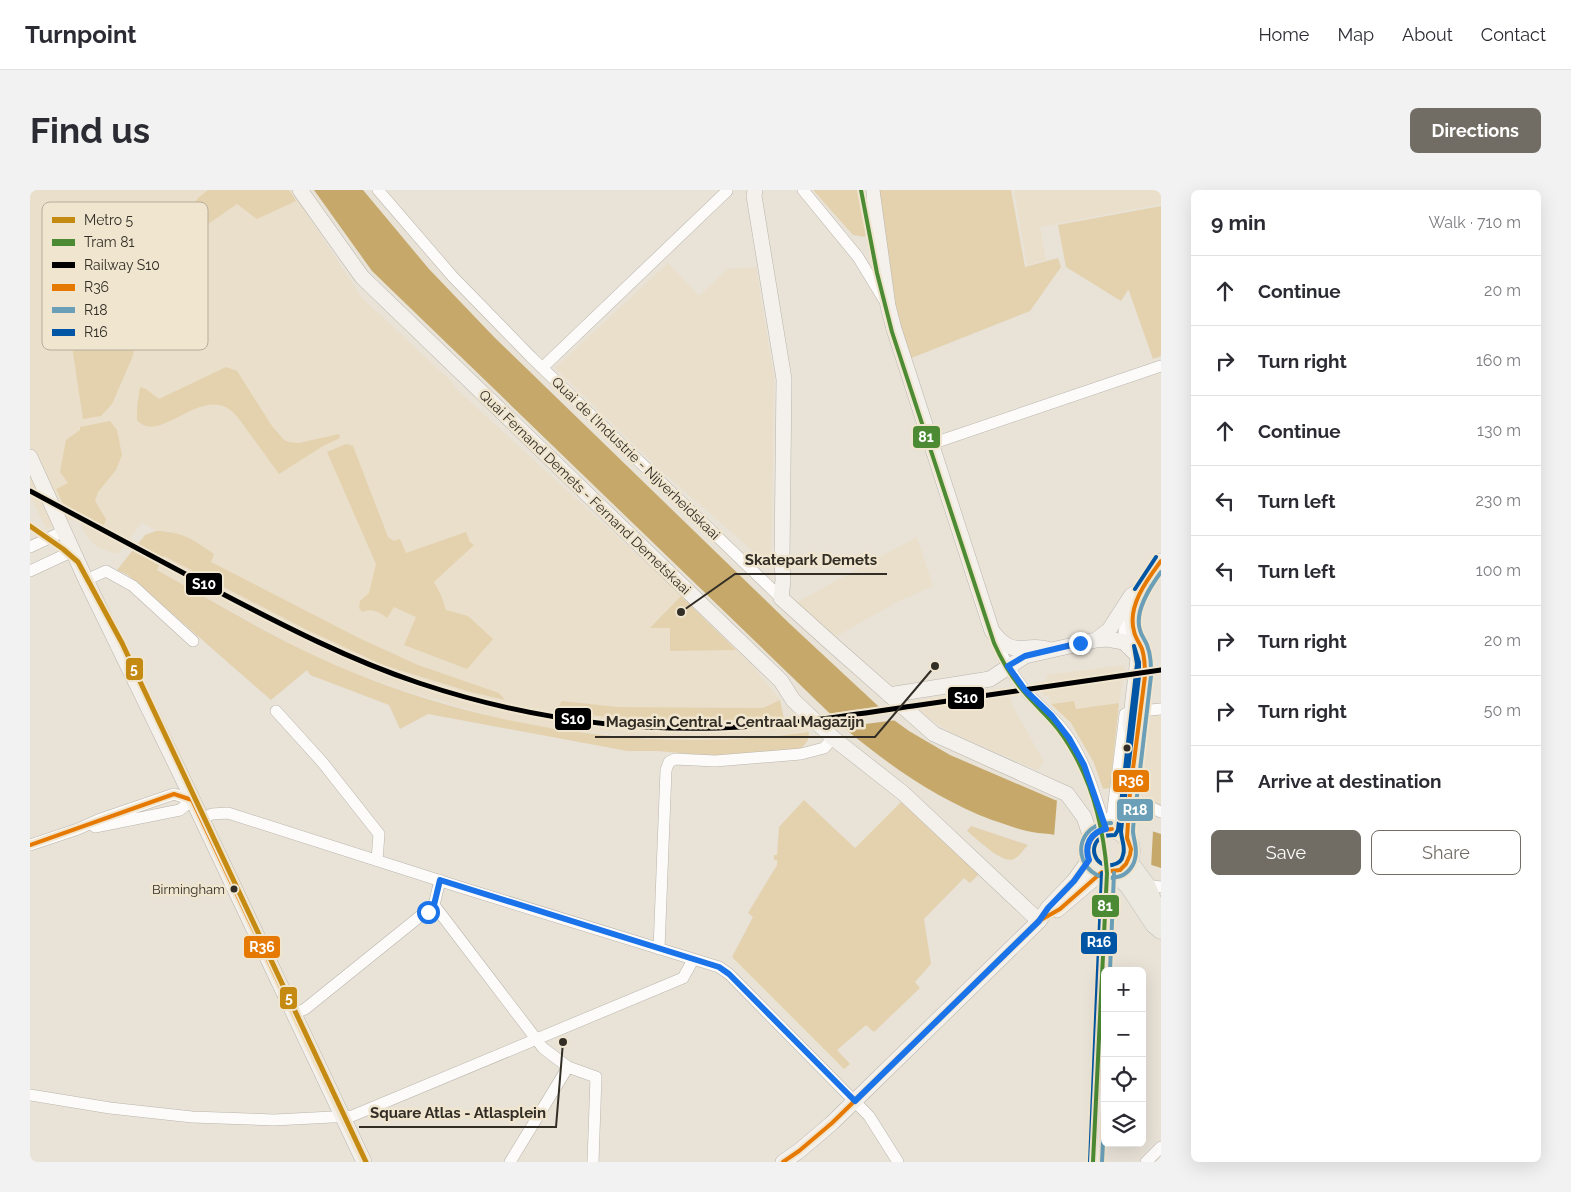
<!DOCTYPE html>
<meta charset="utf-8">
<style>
body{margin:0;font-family:Raleway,sans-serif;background:#f2f2f3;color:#2b2b33}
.controls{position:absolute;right:15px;bottom:15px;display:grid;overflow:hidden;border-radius:8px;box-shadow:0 5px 20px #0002}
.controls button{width:45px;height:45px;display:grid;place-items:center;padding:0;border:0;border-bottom:1px solid #e1e1e2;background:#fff;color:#2b2b33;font:25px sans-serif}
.stop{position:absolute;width:15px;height:15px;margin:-11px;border:4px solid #1a73e8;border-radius:50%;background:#fff}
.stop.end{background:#1a73e8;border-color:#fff;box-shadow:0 1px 5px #0008}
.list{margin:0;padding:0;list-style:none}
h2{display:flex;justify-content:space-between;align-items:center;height:65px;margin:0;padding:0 20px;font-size:21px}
h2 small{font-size:16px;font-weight:400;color:#7c7c81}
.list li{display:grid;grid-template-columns:32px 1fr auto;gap:15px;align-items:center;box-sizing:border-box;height:70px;padding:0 20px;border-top:1px solid #e1e1e2}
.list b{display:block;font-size:19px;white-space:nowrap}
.list em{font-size:16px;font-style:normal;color:#7c7c81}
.actions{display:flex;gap:10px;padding:15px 20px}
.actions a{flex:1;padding:11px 0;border:1px solid #726d64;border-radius:8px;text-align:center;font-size:18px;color:#726d64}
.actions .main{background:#726d64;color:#fff}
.icon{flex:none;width:28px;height:28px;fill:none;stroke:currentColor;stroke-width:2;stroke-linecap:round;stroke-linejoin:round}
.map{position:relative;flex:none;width:1131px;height:972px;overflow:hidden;border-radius:8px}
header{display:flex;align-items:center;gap:30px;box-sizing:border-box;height:70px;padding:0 25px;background:#fff;border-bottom:1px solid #e1e1e2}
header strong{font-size:24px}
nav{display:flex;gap:28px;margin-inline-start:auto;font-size:18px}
.intro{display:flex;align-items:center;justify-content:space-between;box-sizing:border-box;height:120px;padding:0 30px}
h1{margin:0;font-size:35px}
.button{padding:12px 22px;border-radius:8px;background:#726d64;color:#fff;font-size:18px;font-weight:700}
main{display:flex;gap:30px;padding:0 30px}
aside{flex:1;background:#fff;border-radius:8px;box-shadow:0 5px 20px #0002}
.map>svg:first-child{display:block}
.built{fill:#eadfca}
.green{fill:#e4d2af}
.water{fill:#c6a96a}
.pier{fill:#e8e2d7}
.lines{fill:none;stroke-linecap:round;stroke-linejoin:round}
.street-casing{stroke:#bab5ac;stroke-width:12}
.secondary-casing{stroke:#bab5ac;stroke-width:16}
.primary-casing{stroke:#c2bfb9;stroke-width:19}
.street{stroke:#fcfbf9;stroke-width:11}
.secondary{stroke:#f4f1ed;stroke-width:15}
.primary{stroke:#ece9e1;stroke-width:18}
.tram{stroke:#c8c6c3;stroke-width:1}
.bus-1-casing{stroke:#f0e5cf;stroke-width:8}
.bus-2-casing{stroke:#f0e5cf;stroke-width:8}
.bus-3-casing{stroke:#f0e5cf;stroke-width:8}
.bus-1{stroke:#e67902;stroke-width:4}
.bus-2{stroke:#6b9fb7;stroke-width:4}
.bus-3{stroke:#0056a4;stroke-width:4}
.rail-1-casing{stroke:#f0e5cf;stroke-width:9}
.rail-1{stroke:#000;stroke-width:5}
.tram-1-casing{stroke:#f0e5cf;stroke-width:8}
.tram-1{stroke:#4c8b33;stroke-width:4}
.metro-1-casing{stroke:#f0e5cf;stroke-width:9}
.metro-1{stroke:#c58a12;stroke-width:5}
.route{stroke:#1a73e8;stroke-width:6}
.bus-dot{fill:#322e26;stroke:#f0e5cf;stroke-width:2}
.labels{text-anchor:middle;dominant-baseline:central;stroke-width:5;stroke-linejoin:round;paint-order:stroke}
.bus-label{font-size:13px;fill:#322e26;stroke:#f0e5cf;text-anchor:end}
.street-label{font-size:14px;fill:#322e26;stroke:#f0e5cf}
.key{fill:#f0e5cf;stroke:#b7ae9c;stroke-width:1}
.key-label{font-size:14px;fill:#322e26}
.leader{fill:none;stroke:#322e26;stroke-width:2}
.callout-dot{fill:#322e26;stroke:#f0e5cf;stroke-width:2}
.callout-label{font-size:15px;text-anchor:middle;font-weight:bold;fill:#322e26;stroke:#f0e5cf;stroke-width:5;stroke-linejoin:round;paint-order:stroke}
.line-badge{stroke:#f0e5cf;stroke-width:2}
.badge-label{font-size:14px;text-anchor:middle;font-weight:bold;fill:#fff}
</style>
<header>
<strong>Turnpoint</strong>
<nav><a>Home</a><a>Map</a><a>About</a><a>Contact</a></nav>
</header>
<div class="intro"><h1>Find us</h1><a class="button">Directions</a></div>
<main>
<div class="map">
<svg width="1131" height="972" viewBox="0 0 1131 972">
<rect width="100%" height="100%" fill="#e8e2d7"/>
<path class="built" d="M0 0H261L332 108 425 195 423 196 640 395 721 474 750 510 733 518 588 517 533 511 584 528 661 532 768 527 779 542 680 551 616 548 525 539 471 529 376 501 318 481 268 458 127 380 134 365 275 439 353 475 440 502 474 510 469 503 388 475 327 447 180 372 184 364 140 341H126L112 332 88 364 67 357 55 344 49 329 39 330 16 339 0 305Z
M984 0H1131V14L1010 37 1016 70 997 75Z
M638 73 669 106 698 79 726 77 744 187 741 377 626 276 525 178Z
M887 347 903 396 869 411 803 448 767 412Z
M1095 475 1089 513 1045 519 1039 511 1021 514 1019 506H1014L1007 494V492L1017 491 1016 485Z
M971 498 975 499 983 513H981L1014 572 1007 580 918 541 896 526 882 511 960 499 961 500Z
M1131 525V617L1120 614 1106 591 1114 528Z"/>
<path class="green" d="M178 0H259L266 11 227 29 207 14 115 78 122 98 124 111 121 119 113 132 102 168 82 214 71 226 53 229 41 150 69 129 56 109 93 83 88 73 95 68H99L109 58 114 47H120L162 17 168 8Z
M783 0H830L837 40 835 47 823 45Z
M846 0H981L995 77 1028 68 1031 77 1000 121 879 169 865 129Z
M1131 16V166L1123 169 1099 101 1098 100 1091 111 1036 77 1028 35Z
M196 177 207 181 242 236 254 250 259 252 269 253 309 244 310 248 293 256 249 284C238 269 228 255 217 240 212 233 206 224 199 219 168 199 129 255 107 230V216L110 197 116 199 129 209Z
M80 231 87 240 92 265 86 280 68 302 65 311 76 329 73 338 34 316 26 299 38 293 30 282 36 250 50 240V237Z
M316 254 323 256 358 347 364 351 370 349 376 363 436 342 440 352 444 355 404 392 411 405 416 420 438 426 463 449 437 479 374 455 386 427 364 417 357 428C348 421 342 418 332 422L329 418 330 411 339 403 346 374 297 262Z
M126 341C151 341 164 350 184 364L181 372 327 447 388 475 469 503 475 510 440 502 353 475 275 439 134 366 127 380C190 415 251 453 317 480 462 540 624 564 779 542L778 550 771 559 692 567 628 561H597L398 524 370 539 359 515 280 485 277 480 241 510 98 385 87 380 115 345Z
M651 406 706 460 640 461V438H620Z
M750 510 754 529H746C672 532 599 533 526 520L532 511 588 517 733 518Z
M1044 511 1046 519 1089 513 1080 598 1073 599 1064 573 1041 533 1021 514Z
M774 610 825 658 871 612 949 684 940 693 934 688 894 729 901 774 885 792 890 798 844 842 836 835 807 860 820 874 814 879 702 767 723 727 718 723 747 675V670H744V665H747L749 637Z
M941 636 998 655C994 659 989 667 984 669 973 675 946 648 937 641Z"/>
<path class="water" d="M284 0H333L399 79 465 148 760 434 861 528 879 541 920 565 1025 610 1131 644V678C1096 667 1061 654 1025 645 1018 643 1010 644 1002 642 989 640 975 634 962 630 909 610 863 578 819 542L342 81Z"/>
<path class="pier" d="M852 516 867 530 811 537 797 524Z
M1027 610 1123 641 1121 678 1024 647Z"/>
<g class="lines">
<g class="street-casing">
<path id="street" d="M348 0 423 87 501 167 751 408
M773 0 828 67 856 113
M512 178 697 1
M901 254 1131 176
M0 357 34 341
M0 381 43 361
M56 390 76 381 103 396 163 451
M964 445C971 465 981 483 994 499 1007 515 1024 527 1036 544 1056 572 1065 606 1076 639
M1097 458 1094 442 1098 423
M1103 516 1110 521 1131 519
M246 521 293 573 349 644 347 670
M1100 602 1110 612 1131 622
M171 629 182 624 198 623 433 698 689 777 699 784 839 926 868 972
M65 637 150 620 162 610
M1082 639V628L1095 524
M0 655 48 639 68 630 144 604 162 610
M1116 695 1131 697
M404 715 513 858 538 877 566 887 563 972
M629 759 636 580 639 572 645 569 685 571 771 564 794 558 803 548
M263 824 275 819 404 715 410 690
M0 905 80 918 162 927 244 930 322 926 653 788 663 770
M480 972 538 877
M1116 972 1131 957"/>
</g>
<g class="secondary-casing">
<path id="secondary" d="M270 0 332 87 751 491 763 510 803 548 873 603 1009 731
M725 0 724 6 754 189 752 368 753 390 751 408 803 455 904 544 1037 604 1054 627 1061 648
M842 0 858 116 864 139 962 441C984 471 996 451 1020 460
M0 267 56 390 149 581 334 972
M1066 450 1079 440 1101 406 1111 399
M1114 468 1112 459 1104 443 1102 431 1111 399 1131 371
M859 505 960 489 995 466 1066 450 1077 449 1094 452 1107 465 1108 469 1100 534 1105 558
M1097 648 1107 548
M1027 720 1072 682
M753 972 769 961 802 933 1009 731 1018 718 1044 691 1059 670
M1066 972 1078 683"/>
</g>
<g class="primary-casing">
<path id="primary" d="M1057 661a22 22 0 1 1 44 0a22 22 0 1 1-44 0Z
M1098 671 1116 695 1128 724
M1084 682 1099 696 1124 734 1131 740"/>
</g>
<use href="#street" class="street"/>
<use href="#secondary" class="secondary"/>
<use href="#primary" class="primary"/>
<path class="tram" d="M836 0 838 39"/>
<g class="bus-1-casing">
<path id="bus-1" d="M162 610 334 972
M0 655 144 604 162 610
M1030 706 1044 691 1059 670C1055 652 1064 640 1082 639
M753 972 769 961 802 933 1009 731 1030 719 1072 682 1090 680 1096 674 1100 665 1101 659 1097 648 1100 602 1115 486C1115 477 1115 468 1112 459 1110 453 1105 448 1104 441 1097 416 1117 390 1131 371"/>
</g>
<g class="bus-2-casing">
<path id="bus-2" d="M1081 633C1076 634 1070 633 1066 636 1037 652 1054 694 1087 687 1095 686 1103 678 1105 669 1108 659 1104 652 1103 642 1103 636 1104 629 1105 623L1121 486C1121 475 1121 465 1117 455 1115 450 1111 445 1110 440 1104 421 1120 397 1131 382
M1080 781 1084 683
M1072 972 1075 912"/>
</g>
<g class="bus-3-casing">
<path id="bus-3" d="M1105 399 1126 367
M1104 456 1109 472V486L1091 641C1091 649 1096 657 1093 665 1092 671 1088 674 1082 675 1064 679 1057 653 1073 647 1076 645 1081 645 1085 645L1088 640 1107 474Z
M1060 972 1072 683"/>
</g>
<use href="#bus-1" class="bus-1"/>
<use href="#bus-2" class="bus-2"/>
<use href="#bus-3" class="bus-3"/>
<g class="rail-1-casing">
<path id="rail-1" d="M0 301C63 335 126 369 189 402 254 436 320 470 389 493 485 525 587 541 688 538 754 536 819 525 883 516 966 504 1048 492 1131 480"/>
</g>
<use href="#rail-1" class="rail-1"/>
<g class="tram-1-casing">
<path id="tram-1" d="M831 0 847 83 862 142 964 453C972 471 981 487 994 502 1005 515 1018 526 1028 539 1059 580 1073 632 1077 683L1063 972"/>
</g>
<use href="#tram-1" class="tram-1"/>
<g class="metro-1-casing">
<path id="metro-1" d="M0 336 33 359 48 372 92 453 336 972"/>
</g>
<use href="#metro-1" class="metro-1"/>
</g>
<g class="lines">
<path class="route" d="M398 722 404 715 410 690 689 777 699 784 825 911 1009 731 1018 718 1044 691 1059 670C1054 656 1060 642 1076 639L1054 575 1039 548 1022 526 995 500 978 476 995 466 1050 453"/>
</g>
<g class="bus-dot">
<circle cx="1097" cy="558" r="4.5"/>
<circle cx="204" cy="699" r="4.5"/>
</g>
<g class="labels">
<g class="bus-label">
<text x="195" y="699">Birmingham</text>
</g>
<g class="street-label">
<text transform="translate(606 268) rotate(44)">Quai de l'Industrie - Nijverheidskaai</text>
<text transform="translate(555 302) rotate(44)">Quai Fernand Demets - Fernand Demetskaai</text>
</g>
</g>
<rect x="12" y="12" width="166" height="148" rx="8" class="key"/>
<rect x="22" y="27" width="23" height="6" fill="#c58a12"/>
<rect x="22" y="49" width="23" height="7" fill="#4c8b33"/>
<rect x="22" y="72" width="23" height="6" fill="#000"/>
<rect x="22" y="94" width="23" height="7" fill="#e67902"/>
<rect x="22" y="117" width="23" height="6" fill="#6b9fb7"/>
<rect x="22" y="139" width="23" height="7" fill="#0056a4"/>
<g class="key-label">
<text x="54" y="35">Metro 5</text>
<text x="54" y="57">Tram 81</text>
<text x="54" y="80">Railway S10</text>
<text x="54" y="102">R36</text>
<text x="54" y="125">R18</text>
<text x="54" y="147">R16</text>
</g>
<path class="leader" d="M651 422L705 384H857M905 476L845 547H565M533 852L526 937H329"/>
<g class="callout-dot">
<circle cx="651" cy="422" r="5"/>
<circle cx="905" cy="476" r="5"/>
<circle cx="533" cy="852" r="5"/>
</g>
<g class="callout-label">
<text x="781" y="375">Skatepark Demets</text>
<text x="705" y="537">Magasin Central - Centraal Magazijn</text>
<text x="428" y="928">Square Atlas - Atlasplein</text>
</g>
<g class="line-badge">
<rect x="882" y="235" width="29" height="24" rx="5" fill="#4c8b33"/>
<rect x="155" y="382" width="38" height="24" rx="5" fill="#000"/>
<rect x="95" y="467" width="19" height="24" rx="5" fill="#c58a12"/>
<rect x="917" y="496" width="38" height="24" rx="5" fill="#000"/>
<rect x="524" y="517" width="38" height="24" rx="5" fill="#000"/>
<rect x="1082" y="579" width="38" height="24" rx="5" fill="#e67902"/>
<rect x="1086" y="608" width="38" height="24" rx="5" fill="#6b9fb7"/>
<rect x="1061" y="704" width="29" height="24" rx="5" fill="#4c8b33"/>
<rect x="1050" y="741" width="38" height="24" rx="5" fill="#0056a4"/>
<rect x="213" y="745" width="38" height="24" rx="5" fill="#e67902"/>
<rect x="249" y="796" width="19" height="24" rx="5" fill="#c58a12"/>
</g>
<g class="badge-label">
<text x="896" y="252">81</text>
<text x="174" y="399">S10</text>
<text x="104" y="484">5</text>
<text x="936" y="513">S10</text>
<text x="543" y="534">S10</text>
<text x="1101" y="596">R36</text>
<text x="1105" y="625">R18</text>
<text x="1075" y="721">81</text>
<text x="1069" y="757">R16</text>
<text x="232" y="762">R36</text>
<text x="259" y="813">5</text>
</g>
</svg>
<div class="controls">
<button>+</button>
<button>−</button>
<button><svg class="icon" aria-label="locate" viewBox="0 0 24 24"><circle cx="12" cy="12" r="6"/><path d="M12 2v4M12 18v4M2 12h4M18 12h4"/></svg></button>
<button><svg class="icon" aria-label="layers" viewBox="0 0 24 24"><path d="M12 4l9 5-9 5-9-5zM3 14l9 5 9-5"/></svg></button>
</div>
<div class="stop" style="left:398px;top:722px"></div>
<div class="stop end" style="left:1050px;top:453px"></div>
</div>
<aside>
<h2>9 min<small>Walk · 710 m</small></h2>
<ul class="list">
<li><svg class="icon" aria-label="ahead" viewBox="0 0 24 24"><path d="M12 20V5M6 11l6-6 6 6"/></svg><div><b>Continue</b></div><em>20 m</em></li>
<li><svg class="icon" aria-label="right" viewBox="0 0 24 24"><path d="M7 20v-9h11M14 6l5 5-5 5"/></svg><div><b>Turn right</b></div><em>160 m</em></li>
<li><svg class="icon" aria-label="ahead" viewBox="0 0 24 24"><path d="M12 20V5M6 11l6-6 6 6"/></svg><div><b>Continue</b></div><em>130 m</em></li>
<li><svg class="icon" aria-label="left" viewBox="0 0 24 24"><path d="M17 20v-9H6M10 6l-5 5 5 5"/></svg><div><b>Turn left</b></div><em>230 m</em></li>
<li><svg class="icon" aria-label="left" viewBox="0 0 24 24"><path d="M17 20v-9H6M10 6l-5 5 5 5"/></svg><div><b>Turn left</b></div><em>100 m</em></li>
<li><svg class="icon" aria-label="right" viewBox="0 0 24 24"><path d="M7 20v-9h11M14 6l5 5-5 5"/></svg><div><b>Turn right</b></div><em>20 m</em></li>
<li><svg class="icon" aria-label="right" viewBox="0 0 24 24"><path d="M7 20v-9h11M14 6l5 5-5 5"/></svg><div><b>Turn right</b></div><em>50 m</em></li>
<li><svg class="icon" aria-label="arrive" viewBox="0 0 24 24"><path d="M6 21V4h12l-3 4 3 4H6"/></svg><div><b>Arrive at destination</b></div></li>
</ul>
<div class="actions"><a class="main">Save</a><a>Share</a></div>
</aside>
</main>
